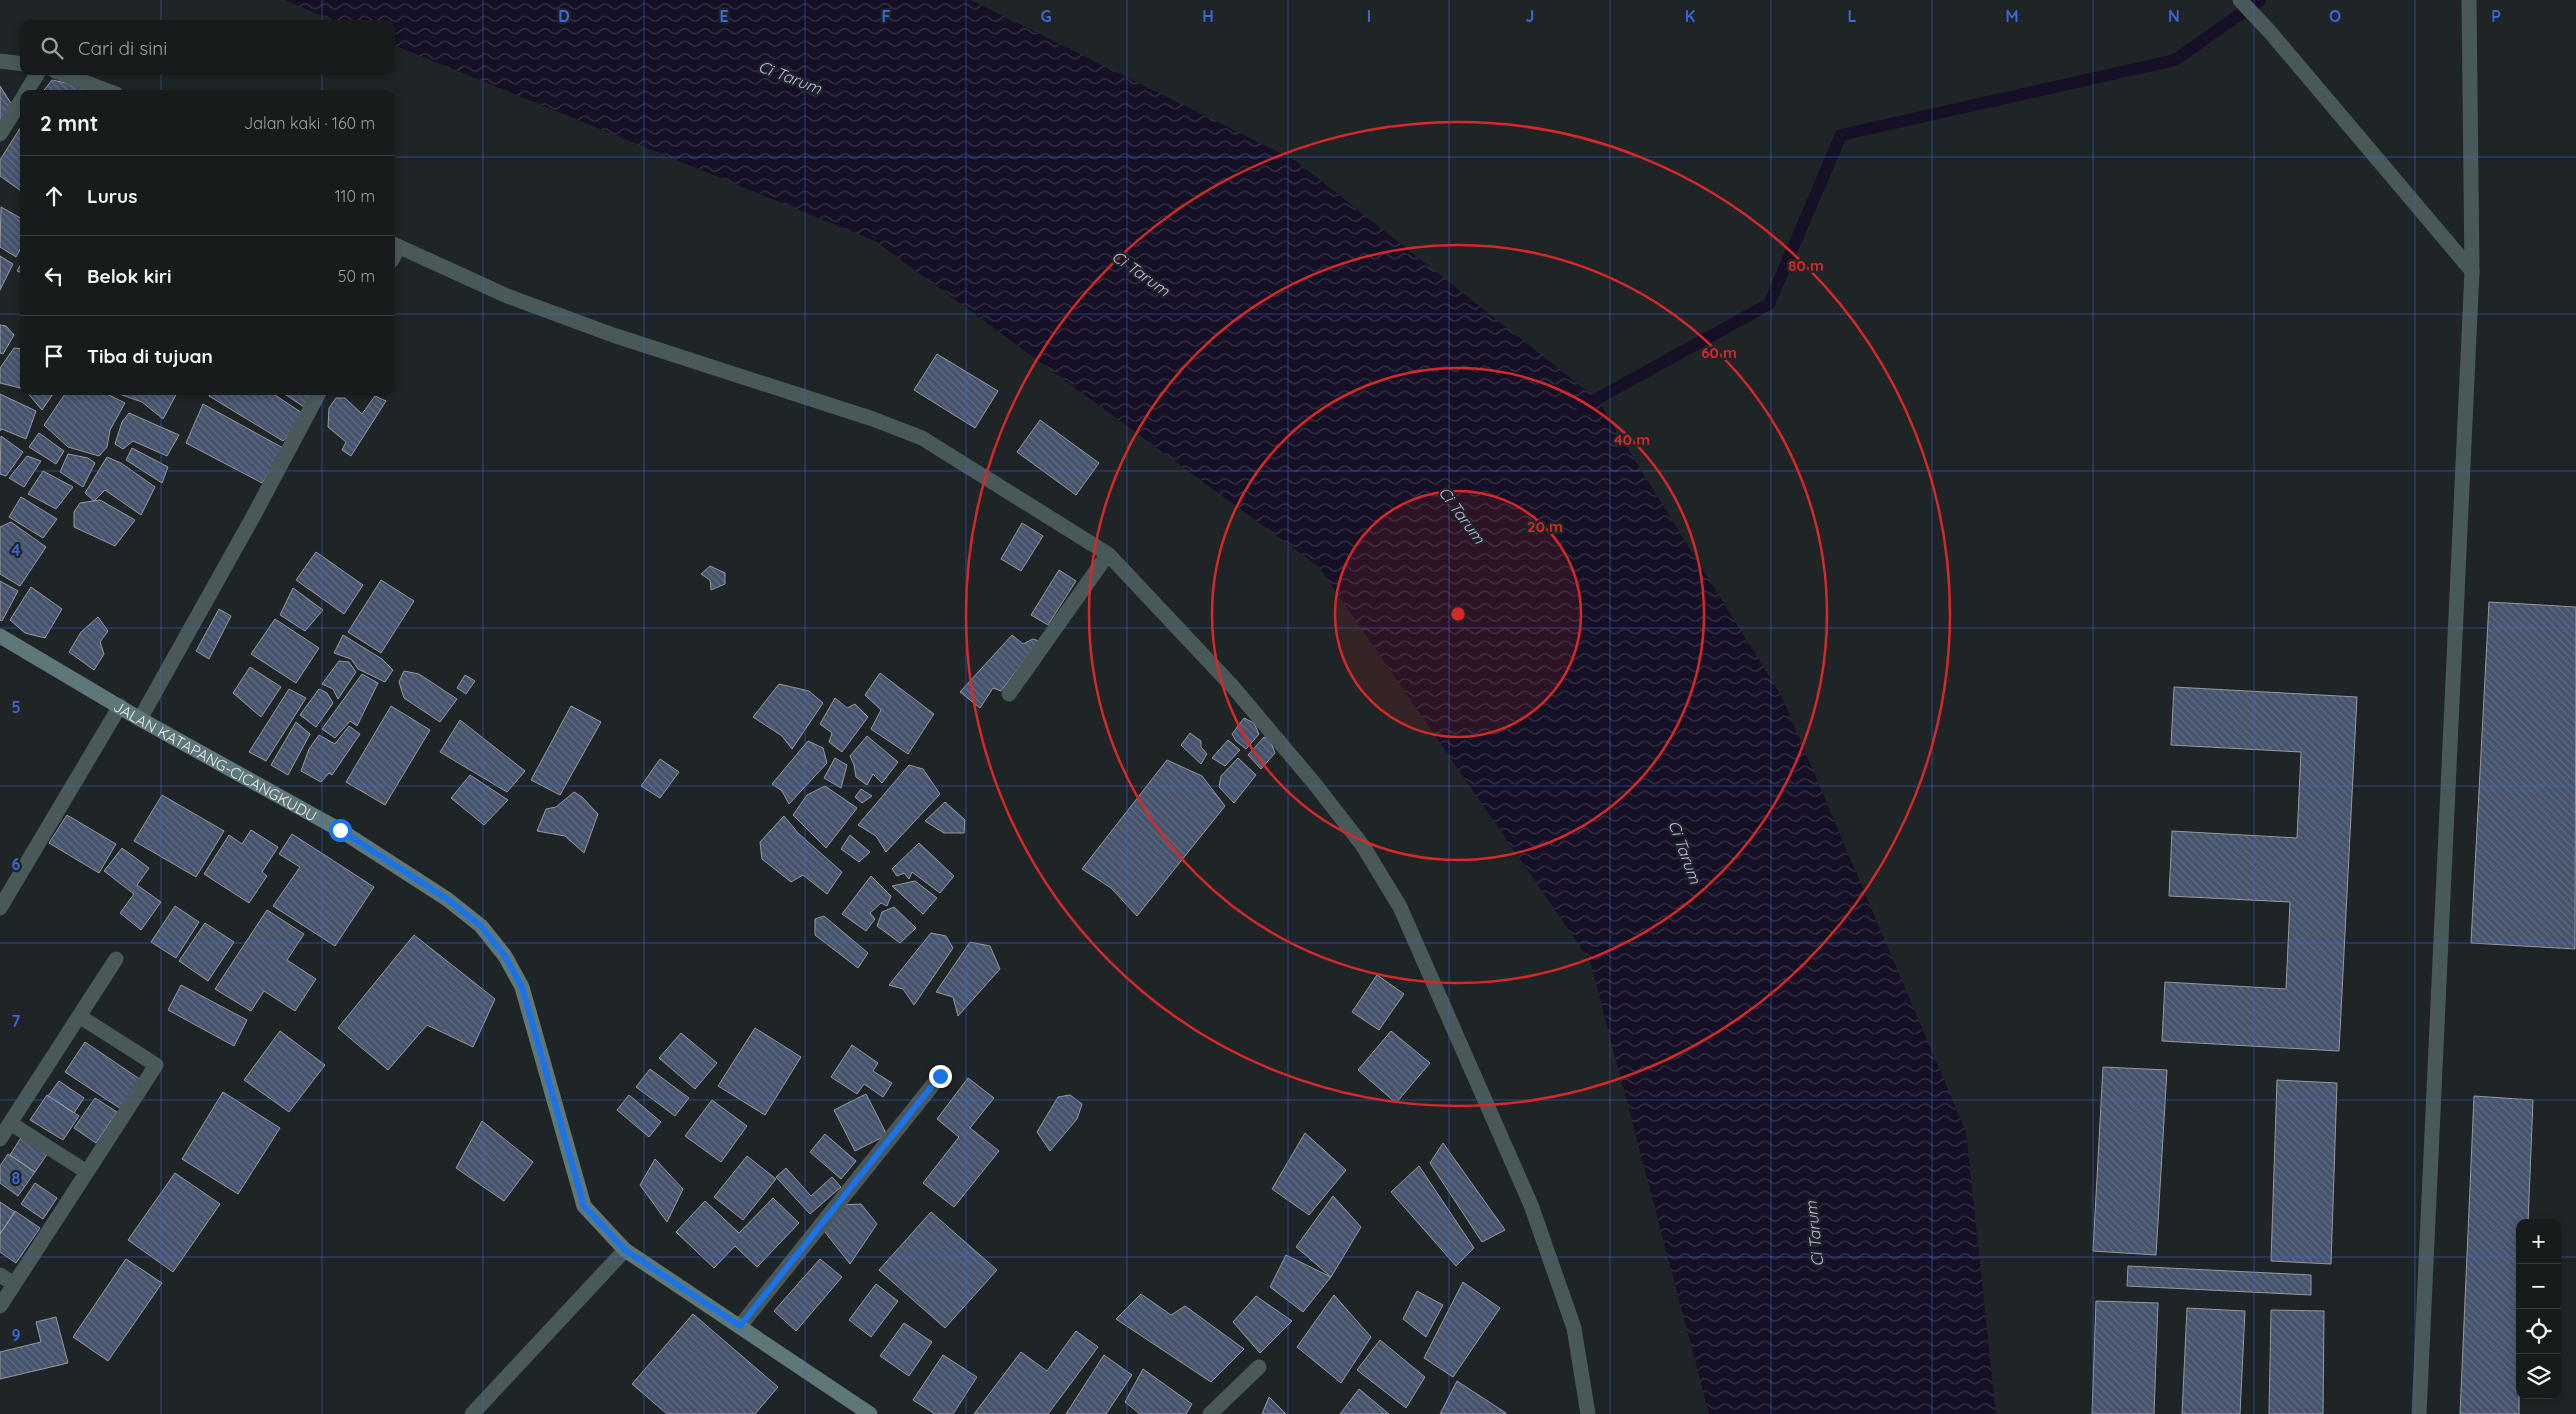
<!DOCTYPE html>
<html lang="id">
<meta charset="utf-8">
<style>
body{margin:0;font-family:Quicksand,sans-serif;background:#242829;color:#f1f3f6}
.controls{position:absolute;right:15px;bottom:15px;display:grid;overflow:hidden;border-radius:10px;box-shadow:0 2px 8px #0003}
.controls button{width:45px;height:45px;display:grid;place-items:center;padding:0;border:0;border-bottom:1px solid #36393b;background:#171b1c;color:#f1f3f6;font:25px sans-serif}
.stop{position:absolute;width:15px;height:15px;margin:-11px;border:4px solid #1a73e8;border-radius:50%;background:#fff}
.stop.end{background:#1a73e8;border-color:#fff;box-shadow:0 1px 5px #0008}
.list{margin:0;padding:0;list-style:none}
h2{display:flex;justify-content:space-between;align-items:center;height:65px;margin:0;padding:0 20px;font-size:21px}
h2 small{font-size:16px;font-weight:400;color:#9ea1a3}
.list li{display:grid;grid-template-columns:32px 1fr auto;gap:15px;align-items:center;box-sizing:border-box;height:80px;padding:0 20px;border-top:1px solid #36393b}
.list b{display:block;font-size:19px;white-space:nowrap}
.list em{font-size:16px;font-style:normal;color:#9ea1a3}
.icon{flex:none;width:28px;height:28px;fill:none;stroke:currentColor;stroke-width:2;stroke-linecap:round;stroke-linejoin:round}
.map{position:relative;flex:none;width:2576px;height:1414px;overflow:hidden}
.search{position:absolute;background:#171b1c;box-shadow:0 2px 8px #0003;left:20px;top:20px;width:375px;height:55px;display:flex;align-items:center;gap:12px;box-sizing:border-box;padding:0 18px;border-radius:10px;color:#9ea1a3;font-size:19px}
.panel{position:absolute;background:#171b1c;box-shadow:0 2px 8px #0003;left:20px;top:90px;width:375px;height:305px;border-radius:10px}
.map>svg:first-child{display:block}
.water{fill:url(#water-waves)}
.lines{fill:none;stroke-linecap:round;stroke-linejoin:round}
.stream{stroke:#161026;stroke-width:12}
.building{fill:url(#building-back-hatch);stroke:#96989e}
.lane{stroke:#49595a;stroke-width:15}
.street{stroke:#49595a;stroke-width:15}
.secondary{stroke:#5e7779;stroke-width:15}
.route{stroke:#1a73e8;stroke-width:6}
.grid{fill:none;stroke:#3c66db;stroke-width:1;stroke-opacity:0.55}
.ring{fill:none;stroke:#d62828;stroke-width:2.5}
.labels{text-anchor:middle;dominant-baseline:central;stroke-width:4.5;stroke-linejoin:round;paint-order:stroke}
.street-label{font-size:15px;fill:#eaedef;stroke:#1f2426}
.water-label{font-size:16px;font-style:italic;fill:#c0b5e9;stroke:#1f2426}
.grid-label{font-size:16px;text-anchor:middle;font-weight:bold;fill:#3c66db;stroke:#1f2426;stroke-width:4.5;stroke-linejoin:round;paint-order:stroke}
.centre{fill:#d62828;stroke:#1f2426;stroke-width:2.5}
.ring-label{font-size:15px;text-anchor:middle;font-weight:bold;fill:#d62828;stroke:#1f2426;stroke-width:4.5;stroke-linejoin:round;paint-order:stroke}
</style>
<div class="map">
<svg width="2576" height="1414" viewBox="0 0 2576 1414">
<defs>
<pattern id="water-waves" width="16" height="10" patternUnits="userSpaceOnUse" patternTransform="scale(1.25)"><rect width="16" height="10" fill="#161026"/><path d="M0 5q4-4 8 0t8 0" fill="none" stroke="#383346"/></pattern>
<pattern id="building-back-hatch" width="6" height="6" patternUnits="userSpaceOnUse" patternTransform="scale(1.25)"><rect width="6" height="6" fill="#46536c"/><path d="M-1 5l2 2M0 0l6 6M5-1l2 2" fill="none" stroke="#616c81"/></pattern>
</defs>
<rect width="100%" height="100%" fill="#1f2426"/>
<path class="water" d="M284 0H971L1296 161 1597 399 1782 697 1966 1132 1996 1414H1709L1590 961 1319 567 875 241 391 44V24H342Z"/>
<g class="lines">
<path class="stream" d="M1582 407 1769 304 1841 135 2175 60 2260 0"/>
</g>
<path class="building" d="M52 80 81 86 97 94H41Z
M0 86 12 105 0 122Z
M24 122V193L0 176V160Z
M1 207 24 220V242L16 257 0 247Z
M0 256 13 264 0 290Z
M24 259V274L17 271Z
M0 325 6 326 14 335 3 354 0 353Z
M14 348 24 349V389L0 383V368Z
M937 354 998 391 975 428 914 390Z
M26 391H55L42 410Z
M67 391H101L125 403 110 430 107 447 99 456 68 447 44 425Z
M124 391H178L163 419 142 402 122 395Z
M211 391H269L302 413 300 426 283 441 209 396Z
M280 391H316L307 409Z
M0 394 36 411 26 439 2 429 0 431Z
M375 396 386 401 351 456 342 450 346 442 328 427 329 408 336 398H345L362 414Z
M203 404 285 449 262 483 186 443Z
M129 413 179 435 167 456 133 441 123 449 115 444 122 422Z
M1040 420 1099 463 1076 495 1017 452Z
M39 433 64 451 56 464 29 447Z
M1 436 23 452 6 476 0 474Z
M132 448 168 467 162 483 126 460Z
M68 454 88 458 95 463 83 487 60 472Z
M27 456 41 461 24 487 9 478Z
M107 457 121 463 155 487 141 515 105 490 94 501 85 493Z
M43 471 73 487 56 509 28 494Z
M21 497 57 519 43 538 9 517Z
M100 500 135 520 115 546 74 527V512L80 503Z
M11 522 46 547 20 586 0 574V527Z
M1022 523 1043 536 1021 571 1001 559Z
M316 552 363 585 344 614 296 580Z
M710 566 725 573V584L711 590 710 580 701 574Z
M1059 570 1076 581 1048 625 1031 615Z
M381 580 414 601 381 653 348 632Z
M0 581 18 591 2 621 0 620Z
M31 587 62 609 45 638 25 633 10 620Z
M293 588 323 610 305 631 280 615Z
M2489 602 2576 607 2575 949 2471 943Z
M219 609 231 616 209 659 196 651Z
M98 617 108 631 100 642 104 654 94 670 69 652 81 632Z
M275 619 319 648 296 683 251 654Z
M343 635 382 659 393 670 385 682 358 669 351 659 334 653Z
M1012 635 1023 644 1033 639 1039 641 1001 691 993 688 980 708 960 692Z
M339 661 349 662 356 672 338 699 333 689 322 684Z
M250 667 281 687 261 717 233 693Z
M404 671 419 674 457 699 440 722 404 698 399 682Z
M880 673 934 714 908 754 871 729 881 710 865 695Z
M362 674 378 683 357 726 350 721 335 738 322 729Z
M465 675 475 681 466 694 457 688Z
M779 684 809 691 823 703 792 749 782 736 753 717Z
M2174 687 2357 697 2339 1051 2162 1041 2165 982 2286 989 2290 902 2169 896 2172 831 2297 838 2301 752 2171 745Z
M289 689 306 698 266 761 249 752Z
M319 689 327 693 333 703 316 727 300 715Z
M835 698 847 708 855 704 868 717 842 752 829 742 832 733 820 724Z
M391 706 430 730 385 805 346 782Z
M571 706 601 722 560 795 531 780Z
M1244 718 1254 723 1259 734 1246 749 1236 741 1232 734Z
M460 720 525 771 507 792 440 752Z
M296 722 310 734 288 775 271 765Z
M349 726 360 734 332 775 329 773 321 782 301 771 309 749 319 735 335 744Z
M1190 733 1201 741V747L1207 754 1201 764 1181 745Z
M867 736 898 762 882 783 873 774 867 785 856 777 854 765 850 756Z
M1264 737 1270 740 1275 753 1261 769 1248 755Z
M1228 740 1240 750 1225 766 1212 758Z
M808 741 823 748 827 763 789 804 782 791 772 784Z
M835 758 847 765 841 788 824 778Z
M1238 758 1256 775 1234 803 1219 787 1221 776Z
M660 759 679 772 660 798 641 786Z
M1167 760 1202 776 1225 806 1137 916 1111 888 1082 869Z
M909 765 923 769 940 794 886 852 876 836 858 825Z
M470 775 508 800 484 825 451 798Z
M825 786 857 808 826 848 793 815 807 795Z
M861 789 872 796 862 803 855 797Z
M574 792 582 797 598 814 584 853 565 836 537 831 546 809 556 807Z
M162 795 224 831 196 877 134 841Z
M945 802 965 820 964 833H944L925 821Z
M67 815 116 844 99 873 49 843Z
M784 816 798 833 842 872 827 894 803 875 791 882 762 859 760 842Z
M251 830 278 847 262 872 267 876 249 903 204 874 229 835 242 844Z
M292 834 374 887 335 946 273 906 300 867 279 854Z
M850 835 870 852 859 862 841 849Z
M919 843 954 876 940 893 912 872 909 879 904 873 897 876 892 869Z
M122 848 149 868 137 885 161 902 141 930 120 913 134 894 104 871Z
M871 876 891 896 887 906 881 903 870 913 875 919 866 931 842 914Z
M915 881 937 898 923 914 892 886Z
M175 906 199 922 176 958 151 942Z
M894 907 916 928 900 943 877 926 882 912Z
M267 910 304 934 287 960 316 979 295 1011 264 991 251 1011 215 989Z
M824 916 868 953 858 968 815 935V919Z
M205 923 234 942 208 981 179 961Z
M931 933 946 936 953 948 914 1005 903 989 889 985Z
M414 935 495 999 473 1047 427 1025 388 1070 338 1028Z
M970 942 990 946 1000 969 958 1016 953 997 936 992Z
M1377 975 1404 994 1379 1030 1352 1012Z
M181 985 247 1020 234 1046 168 1010Z
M755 1028 801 1057 765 1115 718 1086Z
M280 1031 325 1065 289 1112 244 1080Z
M1391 1031 1430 1063 1396 1103 1358 1070Z
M681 1033 717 1063 695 1089 659 1058Z
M85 1042 141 1080 121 1109 65 1072Z
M852 1045 878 1063 873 1071 892 1083 883 1097 864 1084 857 1094 831 1077Z
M2103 1067 2167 1070 2156 1255 2093 1251Z
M650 1069 689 1098 675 1116 636 1087Z
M968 1078 994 1098 970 1128 999 1151 954 1207 923 1183 959 1137 937 1119Z
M2277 1080 2337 1083 2331 1264 2271 1261Z
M59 1081 84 1098 74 1113 48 1096Z
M223 1092 280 1128 238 1194 182 1159Z
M866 1094 887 1135 855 1151 834 1110Z
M47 1095 79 1116 63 1140 30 1120Z
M629 1095 661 1122 649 1137 617 1110Z
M1070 1095 1082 1104 1077 1119 1050 1151 1037 1132 1058 1097Z
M2474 1096 2533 1100 2528 1223H2520L2519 1414H2460Z
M95 1098 117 1112 96 1143 74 1128Z
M712 1100 747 1126 721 1162 685 1136Z
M482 1121 533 1162 504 1201 456 1168Z
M1305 1133 1346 1170 1309 1215 1272 1189Z
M825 1134 856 1161 841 1179 810 1152Z
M22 1136 48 1153 35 1172 10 1155Z
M1443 1143 1505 1230 1482 1242 1430 1163Z
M8 1154 35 1172 18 1196 0 1183V1166Z
M747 1156 776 1179 743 1220 714 1197Z
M655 1159 683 1189 667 1222 640 1185Z
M1419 1166 1474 1248 1456 1266 1391 1192Z
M786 1168 811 1196 832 1177 841 1187 810 1214 776 1177Z
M175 1173 220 1204 173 1272 128 1240Z
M35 1183 57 1198 43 1219 21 1204Z
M1333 1196 1361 1227 1331 1277 1296 1247Z
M773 1198 799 1223 757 1267 735 1246 714 1268 676 1232 705 1201 739 1233Z
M0 1202 15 1212 0 1234Z
M861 1204 877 1224 850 1264 821 1227 839 1205Z
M15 1211 40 1228 16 1263 0 1252V1234Z
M931 1212 997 1270 945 1328 879 1270Z
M1286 1255 1331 1277 1303 1312 1270 1287Z
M126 1259 162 1283 108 1361 73 1337Z
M820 1259 842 1277 796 1331 774 1311Z
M2128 1266 2311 1275V1295L2127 1286Z
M1463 1282 1500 1308 1453 1377 1424 1358Z
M876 1284 898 1301 871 1337 849 1320Z
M1417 1291 1443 1305 1426 1337 1403 1319Z
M1141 1294 1171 1315 1185 1306 1244 1349 1211 1382 1116 1319Z
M1334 1295 1371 1337 1341 1383 1297 1347Z
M1256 1296 1292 1321 1260 1353 1233 1322Z
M2096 1301 2158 1303 2154 1414H2092Z
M2187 1308 2245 1311 2240 1414H2182Z
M2271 1310 2324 1311 2323 1414H2269Z
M693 1314 778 1387 755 1414H667L632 1384Z
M56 1317 68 1363 0 1379V1352L41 1342 36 1322Z
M904 1323 932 1342 909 1376 880 1356Z
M1076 1331 1098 1347 1048 1414H974L1021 1352 1047 1371Z
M1380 1340 1425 1377 1406 1408 1357 1370Z
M943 1355 977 1377 953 1414H935L913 1400Z
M1104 1355 1132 1375 1106 1414H1066Z
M1143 1369 1192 1404 1186 1414H1140L1125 1402Z
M1457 1381 1506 1413V1414H1440Z
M1359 1389 1389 1414H1340Z
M1269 1397 1286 1414H1262Z"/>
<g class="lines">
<path class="lane" d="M2419 1414 2472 271"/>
<path class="street" d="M2240 0 2270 32 2472 271
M2469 0 2472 271
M0 61 24 64
M55 71 116 94
M25 94 39 71
M0 134 24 96
M391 243 507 296 613 335 873 419 922 438 1108 554 1233 687 1314 783 1363 846 1400 907 1531 1205 1574 1328 1588 1414
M391 261 399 247
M1009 694 1108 554
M140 719 254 515 320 391
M0 908 120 706
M79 1016 156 1065 87 1172
M10 1123 116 959
M0 1139 10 1123 87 1172 0 1306
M0 1275 14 1284
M740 1326 940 1076
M472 1414 625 1250
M1210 1414 1259 1367"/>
<path class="secondary" id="s1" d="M0 636 140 719 340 830 447 899 481 926 505 956 522 987 584 1206 625 1250 870 1414"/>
</g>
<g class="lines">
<path class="route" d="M340 830 447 899 481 926 505 956 522 987 584 1206 625 1250 740 1326 940 1076"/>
</g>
<path class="grid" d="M161 0V24M322 0V24M483 0V1414M644 0V1414M805 0V1414M966 0V1414M1127 0V1414M1288 0V1414M1449 0V1414M1610 0V1414M1771 0V1414M1932 0V1414M2093 0V1414M2254 0V1414M2415 0V1414M161 71V94M322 71V94M0 157H24M391 157H2576M0 314H24M391 314H2576M161 391V1414M322 391V1414M0 471H2576M0 628H2576M0 786H2576M0 943H2576M0 1100H2576M0 1257H2520M2557 1257H2576"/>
<circle cx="1458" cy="614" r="123" fill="#d62828" fill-opacity=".12"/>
<g class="ring">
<circle cx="1458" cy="614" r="123"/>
<circle cx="1458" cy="614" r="246"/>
<circle cx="1458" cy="614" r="369"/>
<circle cx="1458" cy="614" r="492"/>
</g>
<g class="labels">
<g class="street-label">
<text stroke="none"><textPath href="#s1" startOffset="249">JALAN KATAPANG-CICANGKUDU</textPath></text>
</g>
<g class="water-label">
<text transform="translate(790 77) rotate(21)">Ci Tarum</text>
<text transform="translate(1141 273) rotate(35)">Ci Tarum</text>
<text transform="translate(1462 515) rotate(54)">Ci Tarum</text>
<text transform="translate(1685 852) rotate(70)">Ci Tarum</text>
<text transform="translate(1814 1234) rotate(-96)">Ci Tarum</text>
</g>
</g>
<g class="grid-label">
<text x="564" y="22">D</text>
<text x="724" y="22">E</text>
<text x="886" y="22">F</text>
<text x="1046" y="22">G</text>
<text x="1208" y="22">H</text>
<text x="1369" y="22">I</text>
<text x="1530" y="22">J</text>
<text x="1690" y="22">K</text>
<text x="1852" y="22">L</text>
<text x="2012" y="22">M</text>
<text x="2174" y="22">N</text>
<text x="2335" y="22">O</text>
<text x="2496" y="22">P</text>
<text x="16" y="556">4</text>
<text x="16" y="713">5</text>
<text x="16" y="870">6</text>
<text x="16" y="1027">7</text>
<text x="16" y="1184">8</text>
<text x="16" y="1341">9</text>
</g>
<circle cx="1458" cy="614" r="8" class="centre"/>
<g class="ring-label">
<text x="1806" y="271">80 m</text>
<text x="1719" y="358">60 m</text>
<text x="1632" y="445">40 m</text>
<text x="1545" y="532">20 m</text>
</g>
</svg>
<div class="controls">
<button>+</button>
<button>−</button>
<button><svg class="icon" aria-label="locate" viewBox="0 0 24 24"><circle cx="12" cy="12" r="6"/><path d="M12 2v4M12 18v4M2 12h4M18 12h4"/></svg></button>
<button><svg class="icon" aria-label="layers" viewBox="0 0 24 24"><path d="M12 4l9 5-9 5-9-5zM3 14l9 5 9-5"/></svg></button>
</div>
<div class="stop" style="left:340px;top:830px"></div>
<div class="stop end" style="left:940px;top:1076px"></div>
<div class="search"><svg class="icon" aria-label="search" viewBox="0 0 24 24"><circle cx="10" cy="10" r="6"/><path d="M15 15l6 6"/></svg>Cari di sini</div>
<section class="panel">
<h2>2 mnt<small>Jalan kaki · 160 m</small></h2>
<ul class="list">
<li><svg class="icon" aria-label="ahead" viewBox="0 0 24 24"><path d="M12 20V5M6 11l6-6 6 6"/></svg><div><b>Lurus</b></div><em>110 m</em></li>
<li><svg class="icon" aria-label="left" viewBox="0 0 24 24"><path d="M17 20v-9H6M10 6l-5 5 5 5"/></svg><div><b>Belok kiri</b></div><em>50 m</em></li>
<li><svg class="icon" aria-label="arrive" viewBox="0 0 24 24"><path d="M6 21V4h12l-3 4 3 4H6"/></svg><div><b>Tiba di tujuan</b></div></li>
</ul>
</section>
</div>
